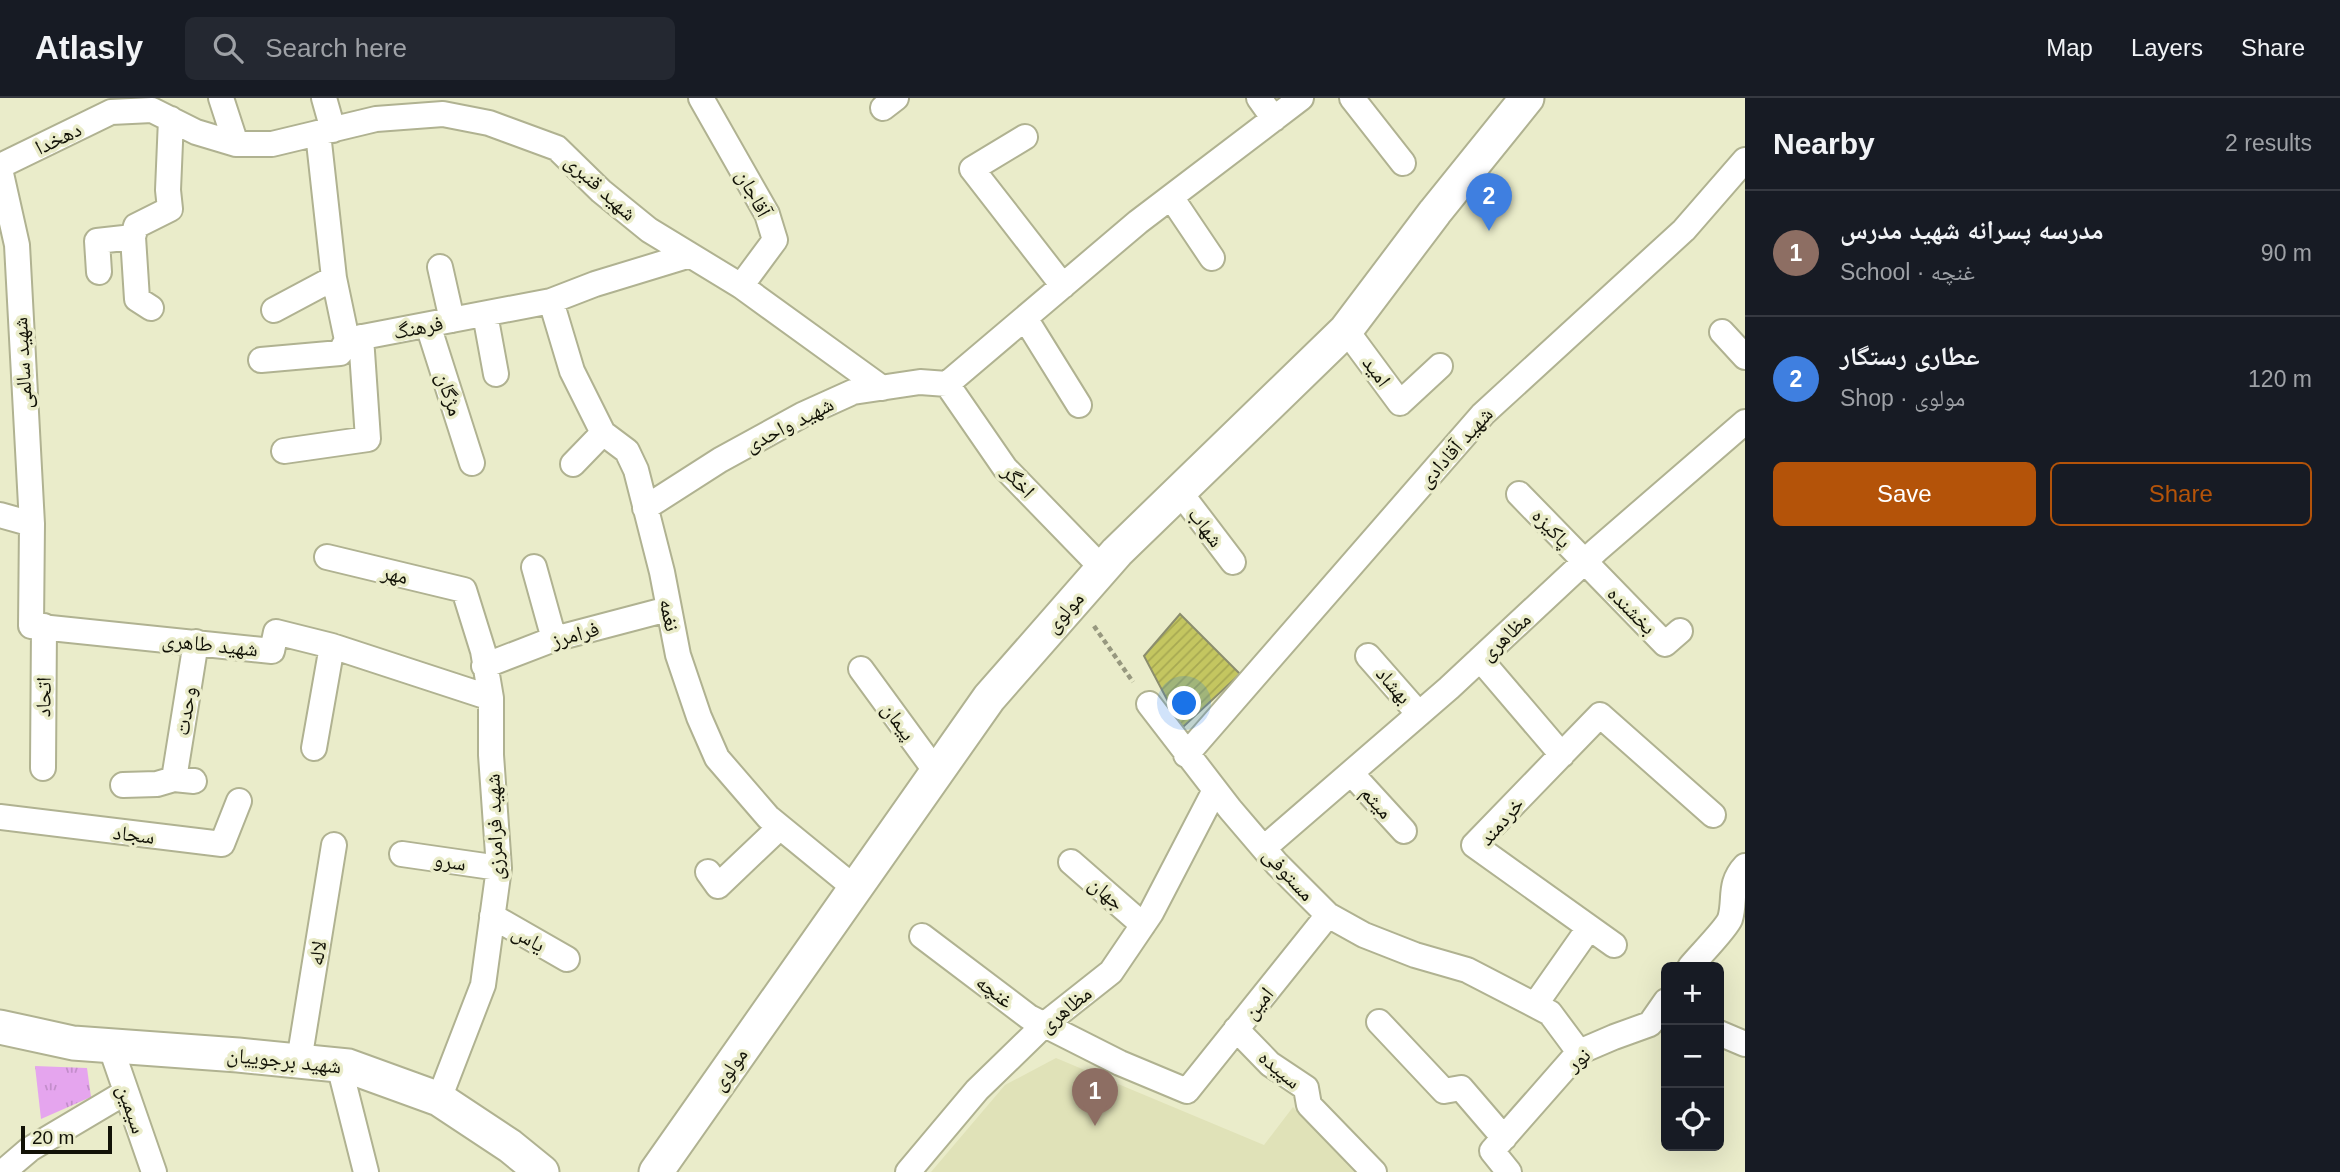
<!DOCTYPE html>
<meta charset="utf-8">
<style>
body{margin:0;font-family:Arial,"Noto Naskh Arabic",sans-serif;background:#242831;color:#f1f3f6}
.controls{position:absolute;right:21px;bottom:21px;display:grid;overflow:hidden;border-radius:10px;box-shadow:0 7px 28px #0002}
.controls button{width:63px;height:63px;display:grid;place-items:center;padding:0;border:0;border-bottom:2px solid #363941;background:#171b24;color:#f1f3f6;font:35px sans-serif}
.scale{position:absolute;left:21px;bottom:18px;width:91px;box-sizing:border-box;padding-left:7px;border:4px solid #121207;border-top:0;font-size:19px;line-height:24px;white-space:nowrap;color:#121207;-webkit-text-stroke:5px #eaecca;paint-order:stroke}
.you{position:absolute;left:1185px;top:606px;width:24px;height:24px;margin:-18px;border:5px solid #fff;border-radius:50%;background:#1a73e8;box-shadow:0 0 0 10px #1a73e833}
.badge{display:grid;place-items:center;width:46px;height:46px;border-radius:50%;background:#b45309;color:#fff;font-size:23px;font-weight:700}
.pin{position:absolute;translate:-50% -58px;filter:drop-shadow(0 2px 4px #0008)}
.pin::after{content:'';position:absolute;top:37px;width:24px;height:21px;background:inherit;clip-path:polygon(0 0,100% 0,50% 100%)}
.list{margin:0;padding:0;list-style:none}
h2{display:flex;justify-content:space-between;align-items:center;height:91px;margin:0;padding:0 28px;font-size:30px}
h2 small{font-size:23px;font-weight:400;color:#9ea1a6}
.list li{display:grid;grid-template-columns:46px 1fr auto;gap:21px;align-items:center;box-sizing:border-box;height:126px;padding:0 28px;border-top:2px solid #363941}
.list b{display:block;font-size:26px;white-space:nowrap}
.list p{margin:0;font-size:23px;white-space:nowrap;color:#9ea1a6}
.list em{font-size:23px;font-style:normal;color:#9ea1a6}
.actions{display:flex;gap:14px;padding:21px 28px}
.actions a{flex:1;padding:16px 0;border:2px solid #b45309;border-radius:10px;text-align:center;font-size:24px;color:#b45309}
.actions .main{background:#b45309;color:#fff}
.icon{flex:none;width:38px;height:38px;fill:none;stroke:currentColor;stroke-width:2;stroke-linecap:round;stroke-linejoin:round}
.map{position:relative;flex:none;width:1745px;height:1074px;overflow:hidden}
header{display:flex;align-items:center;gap:42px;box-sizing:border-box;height:98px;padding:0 35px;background:#171b24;border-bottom:2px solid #363941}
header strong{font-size:33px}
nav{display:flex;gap:38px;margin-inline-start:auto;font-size:24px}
.search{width:490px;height:63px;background:#242831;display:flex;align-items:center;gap:18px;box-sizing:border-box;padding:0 24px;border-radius:10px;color:#9ea1a6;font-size:26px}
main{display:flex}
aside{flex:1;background:#171b24}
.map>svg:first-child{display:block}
.built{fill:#e0e2b8}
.grass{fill:url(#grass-tufts)}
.building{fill:url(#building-hatch);stroke:#8b8d6d;stroke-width:2}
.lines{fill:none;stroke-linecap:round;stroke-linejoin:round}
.street-casing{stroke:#b0b291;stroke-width:28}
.secondary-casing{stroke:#b0b291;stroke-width:37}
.path{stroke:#97987f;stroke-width:4.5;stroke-dasharray:5 3.5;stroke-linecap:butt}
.street{stroke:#fff;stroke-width:24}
.secondary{stroke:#fff;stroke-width:33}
.labels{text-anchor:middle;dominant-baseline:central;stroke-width:7;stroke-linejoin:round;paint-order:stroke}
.street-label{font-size:21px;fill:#121207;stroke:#eaecca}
</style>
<header>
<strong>Atlasly</strong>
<div class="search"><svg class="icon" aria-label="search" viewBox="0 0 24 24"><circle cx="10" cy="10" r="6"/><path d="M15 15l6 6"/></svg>Search here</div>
<nav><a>Map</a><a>Layers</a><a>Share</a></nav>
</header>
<main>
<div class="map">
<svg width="1745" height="1074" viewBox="0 0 1745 1074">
<defs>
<pattern id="grass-tufts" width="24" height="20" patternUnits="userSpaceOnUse" patternTransform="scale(1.75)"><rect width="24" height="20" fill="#e5a5ee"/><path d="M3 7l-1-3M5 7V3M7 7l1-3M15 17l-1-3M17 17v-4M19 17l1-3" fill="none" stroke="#c38dcb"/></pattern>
<pattern id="building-hatch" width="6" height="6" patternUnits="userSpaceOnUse" patternTransform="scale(1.75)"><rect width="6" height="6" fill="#c4c660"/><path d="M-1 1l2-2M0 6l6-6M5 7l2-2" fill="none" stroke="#a7a952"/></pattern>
</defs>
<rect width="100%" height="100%" fill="#eaecca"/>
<path class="built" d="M1056 960 1264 1047 1293 1009 1355 1074H931L1005 987Z"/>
<path class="grass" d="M35 968 87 970 91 999 41 1021Z"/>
<path class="building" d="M1180 516 1240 576 1182 630 1144 558Z"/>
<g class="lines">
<g class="street-casing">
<path id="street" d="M221 0 236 46
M324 0 333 32
M701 0 767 116 775 142 741 188
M1259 0 1274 21
M1352 0 1403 65
M883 10 896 0
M318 35 334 180 347 242 551 203 595 186 690 157
M1025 39 972 71 1063 188
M0 68 111 14 152 12 196 34 236 46H272L376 21 443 16 489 25 557 50 601 93 649 132 741 188 882 290
M0 71 17 147 32 426 0 417
M1171 99 1212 160
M133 139 137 201 151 210
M440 169 452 222
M99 174 97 143 133 139 136 128 170 111 168 92 171 21
M551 203 572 273 603 335 627 353 636 372 662 474 678 557 699 619 717 660 768 719 856 791
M274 212 334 180
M485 216 496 276
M1025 220 1079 307
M428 227 472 365
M1346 232 1400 305 1440 268
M1722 234 1745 259
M261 262 340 255 347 242
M947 286 1138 124 1301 0
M947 286 1005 370 1102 470
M284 353 368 341 361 239
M573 366 603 335
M1179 393 1233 464
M1519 396 1665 546 1680 533
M645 410 720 362 802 317 853 294 920 284 947 286
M32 426 31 528 272 553 276 534 332 548 491 600
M327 459 464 492 483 553 491 600V657L499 770 483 887 439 1001
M534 469 554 541
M1368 558 1419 616
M1480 561 1562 657
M484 568 554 541 668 511
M861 571 937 675
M1149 606 1230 711 1277 766 1328 817 1364 837 1415 857 1467 872 1550 915 1579 954
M314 650 332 548
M1186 657 1483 316 1684 132 1745 62
M43 670 44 528
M1351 675 1404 733
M174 681 196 544
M123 687 157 686 174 681 194 683
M0 719 222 746 239 703
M1264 750 1449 590 1597 452 1745 324
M402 756 499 770
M1071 764 1143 827
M708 774 718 788 780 729
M492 818 567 861
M922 838 1029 919 1120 965 1187 993 1328 817
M1614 847 1474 747 1600 617 1713 717
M1690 869C1698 859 1726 831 1730 821 1736 802 1728 786 1745 768
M1535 907 1589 830
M1379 924 1444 993 1461 990 1504 1040
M1236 931 1270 966 1306 990 1309 1007 1374 1074
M1719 935 1745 946
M110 947 154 1074
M299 963 334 747
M339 967 366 1074
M3 1074 30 1051 126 994
M908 1074 977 992 1044 927 1111 874 1151 815 1215 692
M1509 1074 1492 1053 1579 954 1614 939 1650 926 1666 903"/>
</g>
<g class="secondary-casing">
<path id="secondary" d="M0 929 73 945 238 957 348 968 439 1001 510 1048 542 1074
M656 1074 989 600 1117 454 1346 232 1435 114 1527 0"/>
</g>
<path class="path" d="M1094 528 1133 584"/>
<use href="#street" class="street"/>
<use href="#secondary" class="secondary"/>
</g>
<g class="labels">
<g class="street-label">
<text transform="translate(58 40) rotate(-26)">دهخدا</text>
<text transform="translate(601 89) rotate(42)">شهید قنبری</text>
<text transform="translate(754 95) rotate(62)">آقاجان</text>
<text transform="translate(418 229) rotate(-11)">فرهنگ</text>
<text transform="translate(22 265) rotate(-93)">شهید سالمی</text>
<text transform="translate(1377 273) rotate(54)">امید</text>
<text transform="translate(450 296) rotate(72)">مژگان</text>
<text transform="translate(789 326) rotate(-27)">شهید واحدی</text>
<text transform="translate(1455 349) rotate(-48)">شهید آقادادی</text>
<text transform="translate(1019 383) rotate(47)">اخگر</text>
<text transform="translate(1206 429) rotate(53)">شهاب</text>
<text transform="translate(1552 430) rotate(46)">پاکیزه</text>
<text transform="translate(395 476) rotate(13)">مهر</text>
<text transform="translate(1632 512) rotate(45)">بخشنده</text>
<text transform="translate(1064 514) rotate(-49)">مولوی</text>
<text transform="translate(670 517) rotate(79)">نغمه</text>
<text transform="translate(575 536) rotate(-16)">فرامرز</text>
<text transform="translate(1505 538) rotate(-43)">مظاهری</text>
<text transform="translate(210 546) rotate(6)">شهید طاهری</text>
<text transform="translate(1394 587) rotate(49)">بهشاد</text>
<text transform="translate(43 599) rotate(-89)">اتحاد</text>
<text transform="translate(185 613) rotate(-81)">وحدت</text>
<text transform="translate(899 623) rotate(54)">پیمان</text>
<text transform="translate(1377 704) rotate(48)">میثم</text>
<text transform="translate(1501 723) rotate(-49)">خردمند</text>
<text transform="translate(494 729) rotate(-92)">شهید فرامرزی</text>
<text transform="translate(134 736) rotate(7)">سجاد</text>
<text transform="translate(450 763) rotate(8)">سرو</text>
<text transform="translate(1289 776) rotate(47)">مستوفی</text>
<text transform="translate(1107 795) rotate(41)">جهان</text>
<text transform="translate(529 840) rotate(30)">یاس</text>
<text transform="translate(317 855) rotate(-81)">لاله</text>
<text transform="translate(995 893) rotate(37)">غنچه</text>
<text transform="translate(1258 905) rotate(-51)">امین</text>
<text transform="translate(1065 911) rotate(-39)">مظاهری</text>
<text transform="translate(1578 961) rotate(-39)">نور</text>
<text transform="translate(284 962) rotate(6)">شهید برجوییان</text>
<text transform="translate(729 971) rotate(-55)">مولوی</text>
<text transform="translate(1280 971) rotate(40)">سپیده</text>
<text transform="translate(132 1011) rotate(71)">سیمین</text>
</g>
</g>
</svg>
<div class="controls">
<button>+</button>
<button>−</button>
<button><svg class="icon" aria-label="locate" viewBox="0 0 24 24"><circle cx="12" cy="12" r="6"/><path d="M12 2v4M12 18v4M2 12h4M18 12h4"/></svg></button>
</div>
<div class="scale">20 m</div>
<div class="you"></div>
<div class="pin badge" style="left:1095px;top:1028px;background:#8d6e63">1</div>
<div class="pin badge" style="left:1489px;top:133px;background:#3f7fe0">2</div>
</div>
<aside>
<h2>Nearby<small>2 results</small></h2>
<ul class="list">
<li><span class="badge" style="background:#8d6e63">1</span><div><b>مدرسه پسرانه شهید مدرس</b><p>School · غنچه</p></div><em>90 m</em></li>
<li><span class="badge" style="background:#3f7fe0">2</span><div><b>عطاری رستگار</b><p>Shop · مولوی</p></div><em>120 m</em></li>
</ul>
<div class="actions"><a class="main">Save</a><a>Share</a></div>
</aside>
</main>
